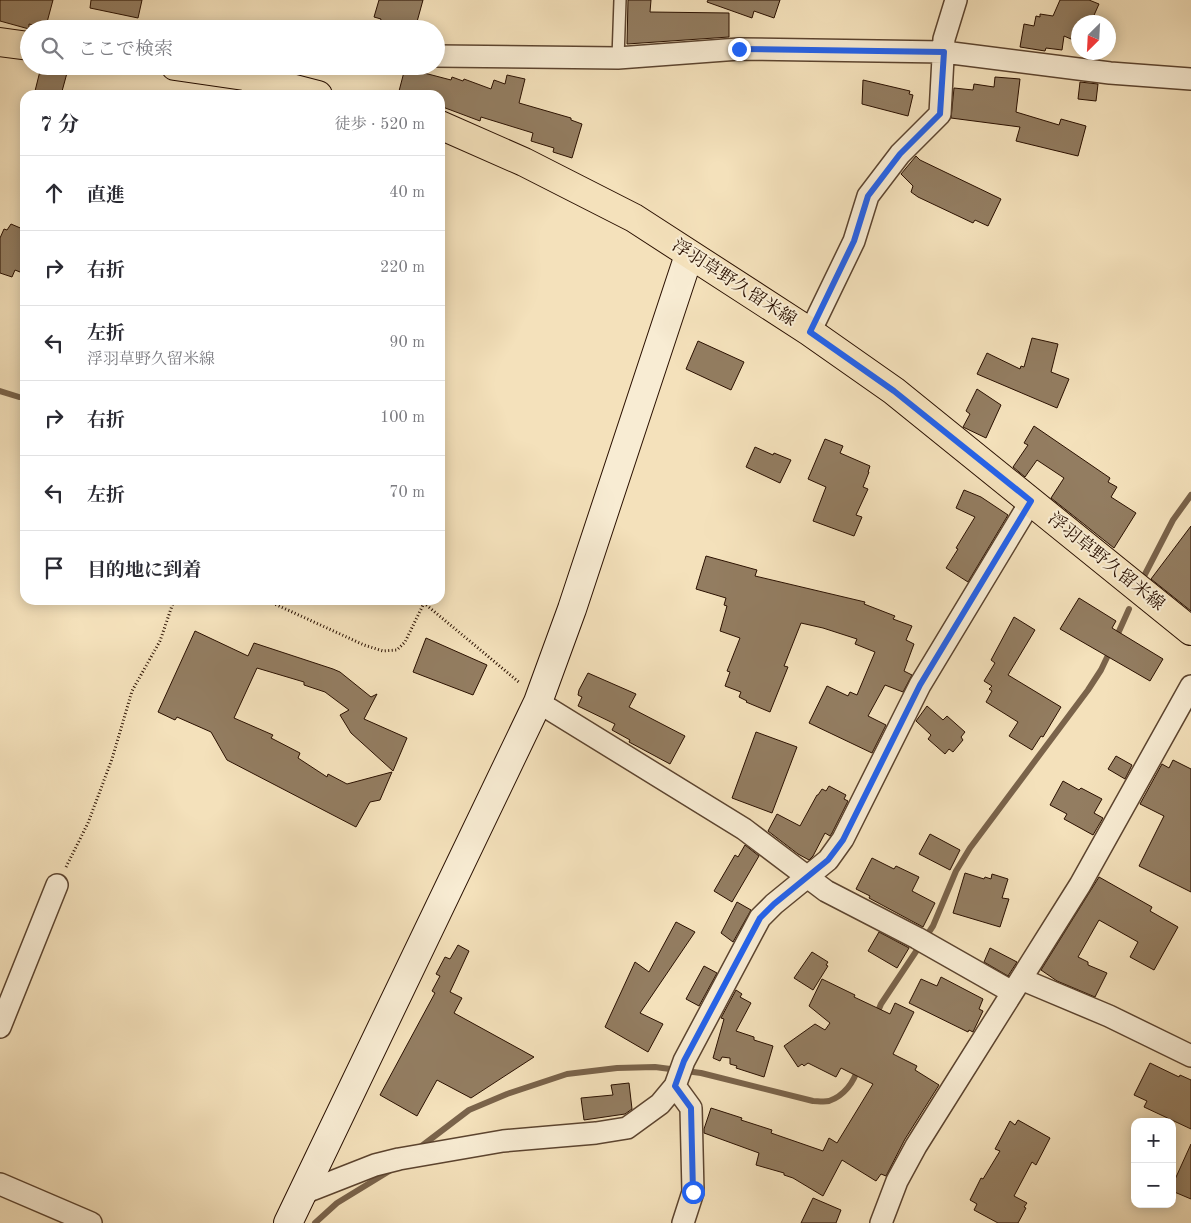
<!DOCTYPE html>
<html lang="ja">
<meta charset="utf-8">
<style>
body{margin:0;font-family:"Old Standard TT","Noto Serif JP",serif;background:#f7f7f7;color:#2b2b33}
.controls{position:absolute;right:15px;bottom:15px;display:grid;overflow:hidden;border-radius:10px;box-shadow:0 2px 12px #0003}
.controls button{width:45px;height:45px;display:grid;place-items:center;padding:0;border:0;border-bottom:1px solid #e1e1e2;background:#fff;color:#2b2b33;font:25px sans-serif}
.compass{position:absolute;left:1071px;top:15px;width:45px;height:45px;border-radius:50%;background:#fff;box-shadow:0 2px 12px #0003;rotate:204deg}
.stop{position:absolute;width:15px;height:15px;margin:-11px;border:4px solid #2563eb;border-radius:50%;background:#fff}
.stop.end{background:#2563eb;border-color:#fff;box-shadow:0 1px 5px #0008}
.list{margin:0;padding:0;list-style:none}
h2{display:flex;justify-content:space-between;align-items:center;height:65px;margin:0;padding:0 20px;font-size:21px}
h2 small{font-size:16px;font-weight:400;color:#7c7c81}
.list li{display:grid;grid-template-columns:32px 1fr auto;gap:15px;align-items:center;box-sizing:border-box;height:75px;padding:0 20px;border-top:1px solid #e1e1e2}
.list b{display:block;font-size:19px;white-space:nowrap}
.list p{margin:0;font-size:16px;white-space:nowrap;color:#7c7c81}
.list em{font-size:16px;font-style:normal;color:#7c7c81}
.icon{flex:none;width:28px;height:28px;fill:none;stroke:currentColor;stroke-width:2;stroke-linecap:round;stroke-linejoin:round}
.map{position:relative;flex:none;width:1191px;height:1223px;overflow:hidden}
.search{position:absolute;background:#fff;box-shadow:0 2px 12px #0003;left:20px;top:20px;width:425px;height:55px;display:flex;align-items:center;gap:12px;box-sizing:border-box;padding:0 18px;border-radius:28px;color:#7c7c81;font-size:19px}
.panel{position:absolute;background:#fff;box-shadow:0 2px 12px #0003;left:20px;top:90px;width:425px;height:515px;border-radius:15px}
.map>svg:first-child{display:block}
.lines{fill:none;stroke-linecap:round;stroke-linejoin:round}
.stream{stroke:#7a634a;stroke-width:6}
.building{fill:#937d61;stroke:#2a1000}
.lane-casing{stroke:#5c442f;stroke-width:14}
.street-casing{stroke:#5c442f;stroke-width:24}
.secondary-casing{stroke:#2a1000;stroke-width:30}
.primary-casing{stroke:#2a1000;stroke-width:30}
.path{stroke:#2a1000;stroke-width:3;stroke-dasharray:1 2.5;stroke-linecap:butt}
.lane{stroke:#f8ecd3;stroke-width:11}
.street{stroke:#f8ecd3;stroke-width:21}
.secondary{stroke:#f8ecd3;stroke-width:28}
.primary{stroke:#f4e1bb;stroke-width:28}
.route{stroke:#2563eb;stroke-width:6}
.labels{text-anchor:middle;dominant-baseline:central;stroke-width:4;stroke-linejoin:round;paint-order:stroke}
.street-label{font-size:18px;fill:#2a1000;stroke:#f8ecd3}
</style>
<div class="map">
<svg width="1191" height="1223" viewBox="0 0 1191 1223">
<rect width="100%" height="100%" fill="#f4e1bb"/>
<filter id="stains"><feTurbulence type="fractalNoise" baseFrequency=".004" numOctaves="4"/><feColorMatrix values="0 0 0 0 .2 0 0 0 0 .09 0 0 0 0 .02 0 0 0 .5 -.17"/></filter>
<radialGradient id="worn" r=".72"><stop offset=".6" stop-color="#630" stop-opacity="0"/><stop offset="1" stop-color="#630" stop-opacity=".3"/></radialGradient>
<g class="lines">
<path class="stream" d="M0 391 19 397
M1142 580 1173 520 1191 495
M1116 638 1129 609
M876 1016 881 1004 933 926 956 871 970 848 1088 690 1101 670 1111 649
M419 1148 469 1110 507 1094 567 1074 617 1068 655 1067 701 1073 813 1101C817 1101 824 1102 829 1101 844 1096 854 1082 858 1068
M315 1223 337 1203 391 1170"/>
</g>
<path class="building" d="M0 0H53L46 26 42 25 41 27 29 24V29L0 21Z
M91 0H142L138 18 90 8Z
M379 0H423L415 29H390L379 26 381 19 374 17Z
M628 0H651L650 12 729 13V37L627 44Z
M708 0H780L774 18 754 11 752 18 707 2Z
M1060 0H1089L1099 4 1091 22H1078V42L1064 36 1062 50 1046 48 1045 51 1020 47 1024 24 1034 26 1036 16 1040 17V14L1053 16Z
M41 67 67 73 61 95H34Z
M405 68 451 80 452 77 463 81 464 79 491 89 494 80 505 84 507 75 525 79 519 103 571 118V120L582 124 572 158 553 152 554 148 531 141 533 133 481 117 480 121 440 106V95H398Z
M995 77 1020 79 1016 112 1059 125 1061 119 1086 126 1078 156 1016 141 1020 127 951 118 954 88 973 90 974 84 994 87Z
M863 80 910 91 909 94 913 95 908 116 862 104Z
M1080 82 1098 84 1096 101 1078 99Z
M916 156 920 160 1001 199 988 226 975 220 973 223 918 197 911 192 913 186 901 174Z
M11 224 25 230V274L15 270 12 277 0 273V238L4 229 7 230Z
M1032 338 1058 344 1051 372 1069 379 1057 408 977 374 987 353 1020 369 1021 366 1024 367Z
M698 341 744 362 731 390 686 369Z
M977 389 1001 405 986 438 963 427 970 414 966 411Z
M1034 426 1110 478 1108 482 1117 487 1111 497 1136 513 1114 548 1051 498 1064 478 1037 460 1025 477 1013 467 1028 445 1024 443Z
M825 439 843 446 840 453 870 466 868 472H869L863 487 868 489 856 515 862 517 854 536 813 521 826 487 808 479Z
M755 447 773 455 774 453 791 460 780 483 746 467Z
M964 490 981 497 1008 515 968 582 946 568 958 549 956 548 975 517 956 508Z
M1191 526V611L1151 579Z
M706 556 757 570 755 576 865 602 864 604 895 616 893 619 912 626 906 640 914 644 904 671 912 675 903 692 885 685 868 716 886 725 872 753 809 723 827 686 848 696 850 692 857 695 875 652 855 644 857 639 823 628 801 623 784 666 788 667 770 712 746 702 747 701 739 697 741 692 725 686 730 672 727 671 740 638 720 631 727 606 724 605 726 598 696 589Z
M1079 598 1116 621 1112 628 1163 659 1150 681 1060 629Z
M1014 617 1035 630 1008 675 1061 707 1043 737 1041 736 1032 750 1009 736 1018 722 986 702 992 691 989 689 992 686 984 681 995 663 991 660Z
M195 631 248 656 254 643 333 669 340 672 371 697 377 694 364 719 407 738 393 771 351 733 340 715 349 710 325 692 304 685V682L257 668 234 718 273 735 271 738 300 753 298 758 327 777 328 774 347 784 392 772 380 800 370 802 356 827 227 760 211 732 177 717 175 720 158 712Z
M426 638 487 665 473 695 413 672Z
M588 673 636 694 629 707 685 736 670 764 629 742 630 740 612 730 615 724 578 706 582 697 578 695 579 690Z
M927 706 943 720 947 716 965 732 961 737 963 740 953 752 949 749 945 754 928 739 931 735 916 721Z
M756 732 797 747 772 813 732 798Z
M1116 756 1132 765 1125 779 1108 769Z
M1173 760 1191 769V892L1139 866 1164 816 1140 804 1162 764 1169 768Z
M1063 781 1079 790 1081 788 1102 799 1094 813 1103 818 1093 835 1064 819 1067 814 1050 805Z
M829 786 846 795 844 799 848 801 832 833 830 836 825 833 813 856 809 860 798 854 768 831 777 814 800 826 817 795H818L822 789 826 791Z
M930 834 960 850 950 870 919 854Z
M745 845 759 856 732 902 714 891 735 855 738 857Z
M872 858 894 869 896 866 919 877 912 891 935 903 923 927 869 898 870 896 856 889Z
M965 873 984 879 985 877 991 879 992 874 1008 879 1002 898 1009 899 1000 927 953 913Z
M1099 877 1152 907 1150 911 1178 927 1154 970 1130 957 1138 942 1099 920 1078 957 1088 962V965L1107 973 1095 997 1057 981 1041 970Z
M737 902 751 910 733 942 721 933Z
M676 922 695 932 640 1013 663 1024 648 1052 605 1027 635 962 649 972Z
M879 932 909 948 897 968 868 951Z
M458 945 469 951 450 992 462 998 454 1013 534 1057 471 1098 437 1080 417 1116 380 1095 435 993 432 991 440 976 436 974 445 957 450 959Z
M990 948 1017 962 1008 976 984 962Z
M812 952 828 962 826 965 828 966 813 990 794 978Z
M704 966 717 973 699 1006 686 999Z
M941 977 983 999 979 1009 983 1011 973 1032 969 1030 968 1032 909 1003 921 979 937 986Z
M822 979 855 995 854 997 890 1014 895 1003 914 1012 893 1054 917 1066 915 1070 939 1085 905 1139 886 1176 881 1174 876 1181 842 1160 823 1196 793 1178 784 1175V1173L756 1165 759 1153 704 1133V1129L711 1108 742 1118 741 1120 772 1130 771 1133 823 1151 829 1138 837 1143 873 1084 841 1068 836 1077 808 1063 804 1066 802 1064 798 1067 784 1046 815 1024 825 1030 830 1023 809 1006Z
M736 990 742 994 740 997 751 1003 736 1031 754 1037V1040L773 1046 764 1077 736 1068 737 1066 730 1064V1058L722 1057 720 1061 713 1058 724 1019 721 1018Z
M1150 1063 1179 1077 1180 1075 1191 1080V1129L1144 1107 1147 1101 1134 1095Z
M629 1083 632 1109 625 1114 584 1120 581 1098 613 1095 611 1085Z
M1018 1120 1050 1138 1036 1165 1032 1162 1014 1196 1027 1203 1024 1207 1026 1208 1018 1223H998L974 1210 977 1204 970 1200 981 1178 983 1179 1000 1151 995 1149 1010 1121 1015 1125Z
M1191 1144V1199L1172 1191V1186Z
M813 1198 841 1210 836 1223H801Z"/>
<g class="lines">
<g class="lane-casing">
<path id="lane" d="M618 58 620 0"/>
</g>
<g class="street-casing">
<path id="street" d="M436 56 618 58 739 49 944 52 1110 73 1191 79
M810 332 854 241 868 196 900 154 940 114 944 39 956 0
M538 702 744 829 826 891 917 938 1012 992
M1021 979 1109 1016 1191 1056
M0 1027 57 885
M675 1086 691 1108 693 1192 683 1223
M0 1184 91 1223
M301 1194 375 1165 399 1159 503 1141 596 1133 627 1128 660 1104 675 1086 684 1061 760 918 774 904 828 860 843 839 920 685 1031 501
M881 1223 897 1181 916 1146 1080 885 1191 686"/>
</g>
<g class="secondary-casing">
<path id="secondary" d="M288 1223 538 702 572 609 689 255"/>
</g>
<g class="primary-casing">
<path id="primary" d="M0 42 29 46
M175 66 244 76 318 95
M440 125 524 162 634 218 810 332 894 391 1191 631"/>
</g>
<path class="path" d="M266 600 364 645 383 651 397 650 405 642 424 603 520 683
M66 867 88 823 112 759 132 691 160 641 174 600"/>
<use href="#lane" class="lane"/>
<use href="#street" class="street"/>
<use href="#secondary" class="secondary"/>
<use href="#primary" class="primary"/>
</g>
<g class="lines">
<path class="route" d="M693 1192 691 1108 675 1086 684 1061 760 918 774 904 828 860 843 840 920 685 1031 501 894 391 810 332 854 241 868 196 900 154 940 114 944 52 739 49"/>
</g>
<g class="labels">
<g class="street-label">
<text transform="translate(734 283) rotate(33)">浮羽草野久留米線</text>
<text transform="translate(1106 562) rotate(39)">浮羽草野久留米線</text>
</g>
</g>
<rect width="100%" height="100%" filter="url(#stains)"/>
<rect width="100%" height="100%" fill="url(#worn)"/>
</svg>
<div class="controls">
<button>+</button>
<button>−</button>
</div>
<svg class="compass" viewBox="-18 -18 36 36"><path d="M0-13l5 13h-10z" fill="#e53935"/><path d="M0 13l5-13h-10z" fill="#7c7c81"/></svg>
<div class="stop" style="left:693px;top:1192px"></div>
<div class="stop end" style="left:739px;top:49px"></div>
<div class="search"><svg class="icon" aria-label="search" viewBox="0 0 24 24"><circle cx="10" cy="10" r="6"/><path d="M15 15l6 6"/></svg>ここで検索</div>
<section class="panel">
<h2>7 分<small>徒歩 · 520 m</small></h2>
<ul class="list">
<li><svg class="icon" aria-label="ahead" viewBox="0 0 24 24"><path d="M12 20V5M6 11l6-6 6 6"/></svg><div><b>直進</b></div><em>40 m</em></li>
<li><svg class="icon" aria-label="right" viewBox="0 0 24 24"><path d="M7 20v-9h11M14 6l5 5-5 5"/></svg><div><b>右折</b></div><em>220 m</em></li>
<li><svg class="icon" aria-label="left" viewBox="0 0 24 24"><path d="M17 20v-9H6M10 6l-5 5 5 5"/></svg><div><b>左折</b><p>浮羽草野久留米線</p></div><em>90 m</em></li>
<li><svg class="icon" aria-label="right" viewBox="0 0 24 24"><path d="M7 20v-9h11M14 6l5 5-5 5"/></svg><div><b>右折</b></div><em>100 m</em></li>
<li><svg class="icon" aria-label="left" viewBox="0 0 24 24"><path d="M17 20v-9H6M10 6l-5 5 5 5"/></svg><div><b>左折</b></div><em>70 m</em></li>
<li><svg class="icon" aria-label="arrive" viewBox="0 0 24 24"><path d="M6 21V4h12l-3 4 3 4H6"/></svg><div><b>目的地に到着</b></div></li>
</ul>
</section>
</div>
